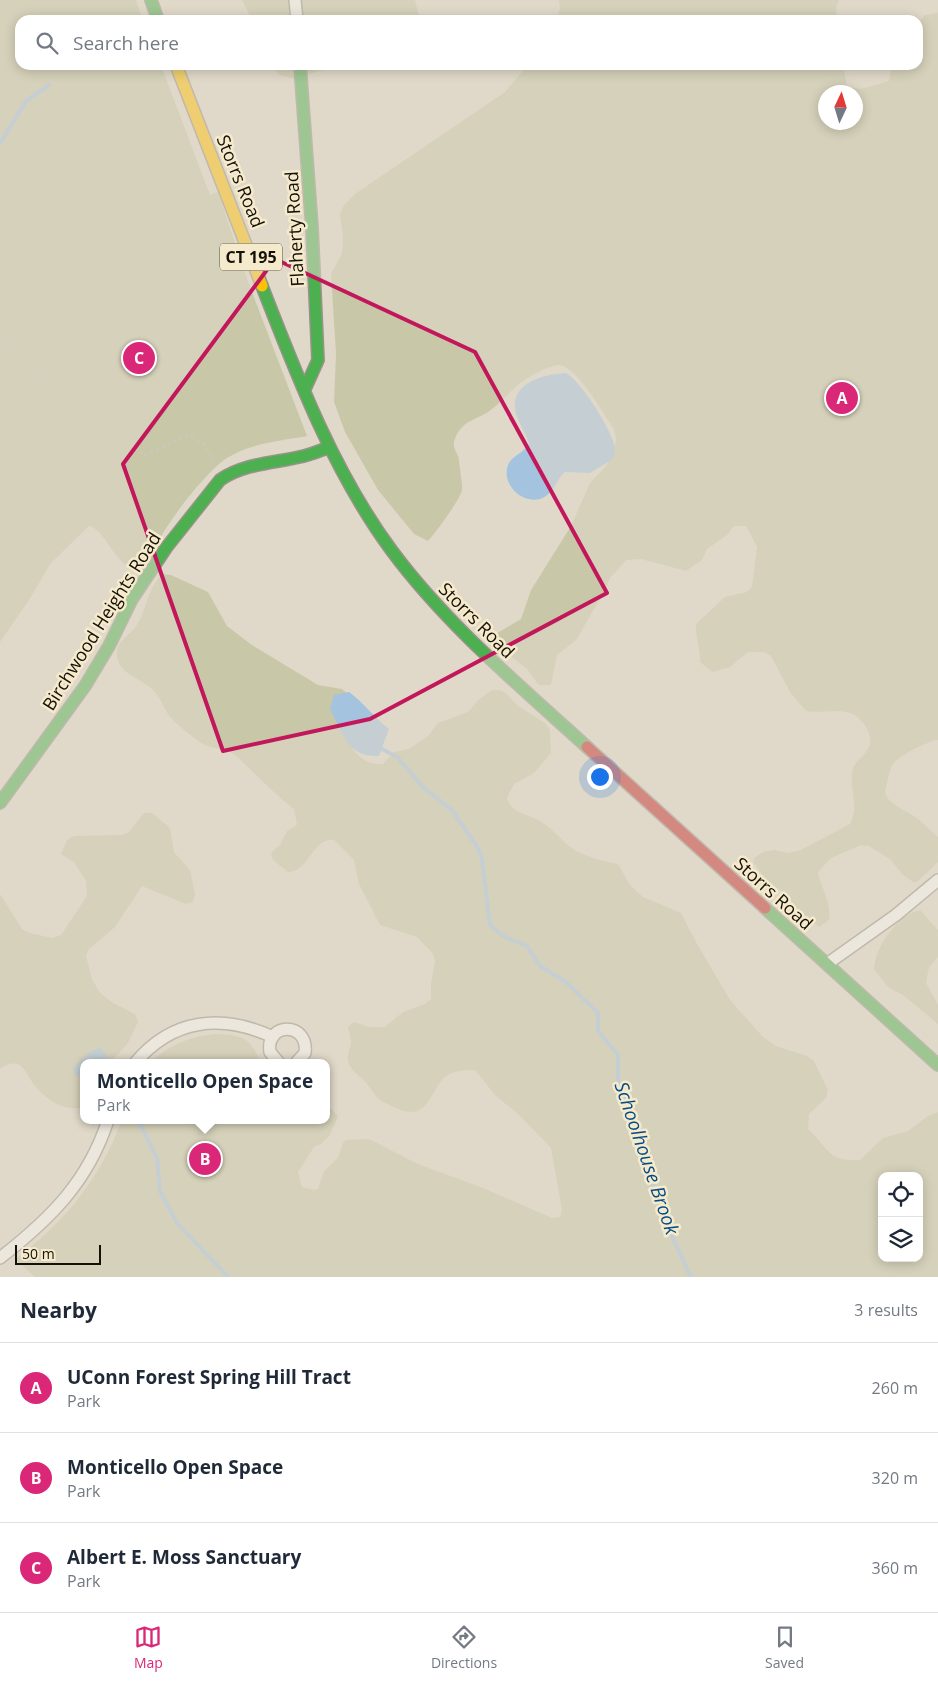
<!DOCTYPE html>
<style>
body{margin:0;font-family:"Open Sans",sans-serif;background:#f6f6f7;color:#1f2937}
.controls{position:absolute;right:15px;bottom:15px;display:grid;overflow:hidden;border-radius:10px;box-shadow:0 2px 12px #0003}
.controls button{width:45px;height:45px;display:grid;place-items:center;padding:0;border:0;border-bottom:1px solid #e0e1e3;background:#fff;color:#1f2937;font:25px sans-serif}
.compass{position:absolute;left:818px;top:85px;width:45px;height:45px;border-radius:50%;background:#fff;box-shadow:0 2px 12px #0003;rotate:4deg}
.scale{position:absolute;left:15px;bottom:12px;width:86px;box-sizing:border-box;padding-left:5px;border:2px solid #151107;border-top:0;font-size:14px;line-height:18px;white-space:nowrap;color:#151107;-webkit-text-stroke:4px #f6eacd;paint-order:stroke}
.you{position:absolute;left:599px;top:776px;width:18px;height:18px;margin:-12px;border:4px solid #fff;border-radius:50%;background:#1a73e8;box-shadow:0 0 0 8px #1a73e833}
.badge{display:grid;place-items:center;width:32px;height:32px;border-radius:50%;background:#db2777;color:#fff;font-size:16px;font-weight:700}
.pin{position:absolute;translate:-50% -50%;border:2px solid #fff;box-shadow:0 1px 5px #0006}
.popup{position:absolute;left:80px;top:1059px;width:250px;height:65px;box-sizing:border-box;display:grid;place-content:center;border-radius:10px;background:#fff;filter:drop-shadow(0 1px 4px #0005);font-size:16px;white-space:nowrap;color:#747a83}
.popup b{font-size:19px;color:#1f2937}
.popup::after{content:'';position:absolute;left:50%;top:100%;margin-left:-10px;border:10px solid transparent;border-top-color:#fff}
.list{margin:0;padding:0;list-style:none}
h2{display:flex;justify-content:space-between;align-items:center;height:65px;margin:0;padding:0 20px;font-size:21px}
h2 small{font-size:16px;font-weight:400;color:#747a83}
.list li{display:grid;grid-template-columns:32px 1fr auto;gap:15px;align-items:center;box-sizing:border-box;height:90px;padding:0 20px;border-top:1px solid #e0e1e3}
.list b{display:block;font-size:19px;white-space:nowrap}
.list p{margin:0;font-size:16px;white-space:nowrap;color:#747a83}
.list em{font-size:16px;font-style:normal;color:#747a83}
.icon{flex:none;width:28px;height:28px;fill:none;stroke:currentColor;stroke-width:2;stroke-linecap:round;stroke-linejoin:round}
.map{position:relative;flex:none;width:938px;height:1277px;overflow:hidden}
.search{position:absolute;background:#fff;box-shadow:0 2px 12px #0003;left:15px;right:15px;top:15px;height:55px;display:flex;align-items:center;gap:12px;box-sizing:border-box;padding:0 18px;border-radius:15px;color:#747a83;font-size:19px}
.sheet{height:335px;background:#fff}
nav{display:flex;justify-content:space-around;align-items:center;box-sizing:border-box;height:70px;border-top:1px solid #e0e1e3;background:#fff;font-size:14px;color:#747a83}
nav a{display:grid;justify-items:center;gap:2px}
nav .on{color:#db2777}
.map>svg:first-child{display:block}
.green{fill:#c8c8a9;fill-rule:evenodd}
.water{fill:#a4c3df}
.lines{fill:none;stroke-linecap:round;stroke-linejoin:round}
.stream{stroke:#a4c3df;stroke-width:4}
.street-casing{stroke:#989388;stroke-width:14}
.fast-casing{stroke:#989388;stroke-width:14}
.slow-casing{stroke:#989388;stroke-width:14}
.jam-casing{stroke:#989388;stroke-width:14}
.path{stroke:#cac8c4;stroke-width:2;stroke-dasharray:2.5 4;stroke-linecap:butt}
.street{stroke:#faf9f7;stroke-width:11}
.fast{stroke:#4caf50;stroke-width:11}
.slow{stroke:#ffc107;stroke-width:11}
.jam{stroke:#c62828;stroke-width:11}
.marked{fill:none;stroke:#c2185b;stroke-width:4;stroke-linejoin:round}
.labels{text-anchor:middle;dominant-baseline:central;stroke-width:5;stroke-linejoin:round;paint-order:stroke}
.shield{fill:#f6eacd;stroke:#585242;stroke-width:1}
.shield-label{font-size:16px;font-weight:bold;fill:#151107}
.street-label{font-size:18px;fill:#151107;stroke:#f6eacd}
.water-label{font-size:19px;font-style:italic;fill:#034c85;stroke:#f6eacd}
</style>
<div class="map">
<svg width="938" height="1277" viewBox="0 0 938 1277">
<rect width="100%" height="100%" fill="#e0d9c9"/>
<path class="green" d="M0 0H136L143 20H20V65H161L210 195 218 192 247 279 307 436C280 441 251 443 227 458 207 471 176 512 163 533 157 541 156 554 148 560 143 564 133 564 127 566 114 558 101 527 89 526L51 563 29 600 0 642Z
M242 0H415L420 20H252Z
M559 0H839L836 8 837 20H557L560 8Z
M938 13V740C928 741 900 755 893 764 889 769 888 783 885 790 886 804 904 809 914 816 922 822 930 830 938 837V862L917 882H913L903 875 890 859 869 846 861 845 831 858 818 872C821 888 832 904 829 920L819 927 798 910 785 893 768 882 753 862 754 858 763 852 774 850 789 853 801 850 850 824C859 807 850 790 852 772 854 761 865 756 869 747 872 741 870 734 867 729 853 702 830 715 806 711L790 692 771 656 764 652H748L730 667 712 672 700 662C701 649 695 637 696 624L725 597 747 592 752 587 757 547 746 526H734L727 535 707 549 702 560 686 571 641 559 626 560 610 578 604 592 576 640 557 655 551 685H539L527 669 498 646 494 635 521 619 531 590 571 526 590 483 606 466 614 453 616 438 614 429C604 415 575 363 558 365 549 366 534 374 526 379 513 387 504 400 492 409 479 420 462 419 455 439 451 448 458 452 459 460 459 465 463 486 462 490 461 498 435 534 428 541L414 534 378 490 345 432 334 402 336 354 331 274 342 253 343 237 340 214 344 205 355 194 505 92 528 65H843L847 87 861 89 889 81 892 65H918V24L925 15ZM826 92H856V122H826Z
M272 65H362L319 71 294 79 279 75Z
M162 574 171 575 208 592 227 626 252 645 318 685 342 689 348 694 340 716C348 738 354 766 383 764L394 752 409 749 428 736 438 723 468 712 478 700 492 690H500L507 694 518 706 545 723 550 730 551 753 534 773 514 784 507 798C513 815 526 813 540 821 551 827 560 839 570 847 583 856 602 861 618 864L630 885 643 897 681 913 696 942 730 1000 763 1037 776 1046 807 1056 814 1061 828 1090 826 1098 809 1114 808 1129C829 1148 827 1162 860 1160L883 1138 908 1131 928 1116 938 1112V1277H35L15 1259C65 1223 100 1178 122 1120H326V1104L338 1116 330 1135 321 1144 314 1147 298 1172 302 1187 314 1190 318 1189 324 1171 338 1158 343 1143 346 1140 369 1139 418 1164 483 1188 552 1218 560 1217 562 1210 551 1148 519 1115 495 1095 476 1071C466 1068 447 1072 441 1081 428 1100 424 1121 396 1108 377 1099 380 1102 368 1085 362 1077 350 1071 348 1061 347 1055 350 1048 351 1043 351 1038 349 1032 348 1027L354 1022 369 1027H385L403 1012 425 1004 431 999V984L435 961 433 954 417 937 380 925 359 884 354 860 334 840C313 837 308 873 288 872L273 860 271 853 280 845 287 831 297 825 294 809C273 793 255 773 235 755 225 747 213 750 203 744 195 739 172 721 168 714 162 705 160 696 152 689 140 678 119 674 117 656 115 641 130 636 137 625 148 608 145 593 162 574ZM882 1176H919V1258H882Z
M144 813H152L170 828 174 852 190 870 195 894 193 902 186 904 142 886 115 927 89 949 86 956 92 979 100 993 113 1003 135 1014 138 1022 128 1043 110 1063H84V1107C66 1112 49 1102 37 1088 25 1075 23 1053 0 1069V894L22 929 29 933 53 938 61 935 87 896 86 881 74 862 61 854 67 840 74 836 122 835 129 832Z
M920 910 938 930V957L929 967 926 983 938 1005V1024L903 995 888 987 874 969C875 946 898 915 920 910Z
M216 1034C244 1035 250 1038 261 1063H150C168 1045 191 1036 216 1034Z"/>
<path class="water" d="M566 373C581 381 611 429 615 447 615 451 614 455 613 459L590 473 565 472C557 479 554 491 546 496 527 509 500 486 508 465 512 455 525 453 529 443 525 430 513 416 515 402 518 380 548 374 566 373Z
M349 692C364 703 374 717 389 729L379 756C348 758 343 733 330 709L334 695Z
M99 1047 106 1054V1063H84V1076L75 1075 73 1068 89 1053Z"/>
<g class="lines">
<path class="stream" d="M0 143 26 101 49 85
M382 749 397 757 424 788 452 810 478 848 482 859 490 925 503 936 527 946 540 966 566 982 598 1013V1031L618 1055V1085L642 1132 645 1161 660 1207 666 1215 669 1230 691 1277
M107 1059 108 1063
M138 1120 157 1158 160 1191 177 1223 228 1277"/>
<g class="street-casing">
<path id="street" d="M295 0 297 20
M827 964 896 915 938 880
M135 1063C172 1019 221 1013 273 1037
M279 1063 270 1052C265 1022 309 1021 305 1053L296 1063
M0 1258C50 1219 88 1182 108 1120"/>
</g>
<g class="fast-casing">
<path id="fast" d="M151 0 158 20
M300 65 312 228 318 360 305 389
M262 286C297 376 334 473 392 551 447 625 519 685 587 747
M0 803 85 686 109 646 132 599 166 548 220 480C244 463 276 463 304 456 313 454 321 450 330 447
M765 908 938 1065"/>
</g>
<g class="slow-casing">
<path id="slow" d="M176 65 262 286"/>
</g>
<g class="jam-casing">
<path id="jam" d="M587 747 765 908"/>
</g>
<path class="path" d="M0 258 12 288 13 304 8 313 7 328 9 347 47 382 65 419 90 436 115 432 129 441 144 456 189 435 206 446 215 466
M0 344 9 347
M0 357 13 351"/>
<use href="#street" class="street"/>
<use href="#fast" class="fast"/>
<use href="#slow" class="slow"/>
<use href="#jam" class="jam"/>
</g>
<path d="M0 0H938V1277H0ZM275 259 475 352 607 593 370 719 223 751 123 464Z" fill="#e0d9c9" fill-opacity=".55" fill-rule="evenodd"/>
<path class="marked" d="M275 259 475 352 607 593 370 719 223 751 123 464Z"/>
<g class="labels">
<rect class="shield" x="220" y="243.5" width="62" height="27" rx="4"/>
<g class="shield-label">
<text x="251" y="257">CT 195</text>
</g>
<g class="street-label">
<text transform="translate(241 181) rotate(68)">Storrs Road</text>
<text transform="translate(294 229) rotate(-93)">Flaherty Road</text>
<text transform="translate(477 620) rotate(45)">Storrs Road</text>
<text transform="translate(101 621) rotate(-58)">Birchwood Heights Road</text>
<text transform="translate(774 893) rotate(42)">Storrs Road</text>
</g>
<g class="water-label">
<text transform="translate(647 1158) rotate(71)">Schoolhouse Brook</text>
</g>
</g>
</svg>
<div class="controls">
<button><svg class="icon" aria-label="locate" viewBox="0 0 24 24"><circle cx="12" cy="12" r="6"/><path d="M12 2v4M12 18v4M2 12h4M18 12h4"/></svg></button>
<button><svg class="icon" aria-label="layers" viewBox="0 0 24 24"><path d="M12 4l9 5-9 5-9-5zM3 14l9 5 9-5"/></svg></button>
</div>
<svg class="compass" viewBox="-18 -18 36 36"><path d="M0-13l5 13h-10z" fill="#e53935"/><path d="M0 13l5-13h-10z" fill="#747a83"/></svg>
<div class="scale">50 m</div>
<div class="you"></div>
<div class="pin badge" style="left:842px;top:398px">A</div>
<div class="pin badge" style="left:205px;top:1159px">B</div>
<div class="popup"><b>Monticello Open Space</b>Park</div>
<div class="pin badge" style="left:139px;top:358px">C</div>
<div class="search"><svg class="icon" aria-label="search" viewBox="0 0 24 24"><circle cx="10" cy="10" r="6"/><path d="M15 15l6 6"/></svg>Search here</div>
</div>
<section class="sheet">
<h2>Nearby<small>3 results</small></h2>
<ul class="list">
<li><span class="badge">A</span><div><b>UConn Forest Spring Hill Tract</b><p>Park</p></div><em>260 m</em></li>
<li><span class="badge">B</span><div><b>Monticello Open Space</b><p>Park</p></div><em>320 m</em></li>
<li><span class="badge">C</span><div><b>Albert E. Moss Sanctuary</b><p>Park</p></div><em>360 m</em></li>
</ul>
</section>
<nav>
<a class="on"><svg class="icon" aria-label="map" viewBox="0 0 24 24"><path d="M3 6l6-2 6 2 6-2v14l-6 2-6-2-6 2zM9 4v14M15 6v14"/></svg>Map</a>
<a><svg class="icon" aria-label="directions" viewBox="0 0 24 24"><path d="M12 3l9 9-9 9-9-9zM9 14v-3h6M13 9l2 2-2 2"/></svg>Directions</a>
<a><svg class="icon" aria-label="saved" viewBox="0 0 24 24"><path d="M7 4h10v16l-5-4-5 4z"/></svg>Saved</a>
</nav>
